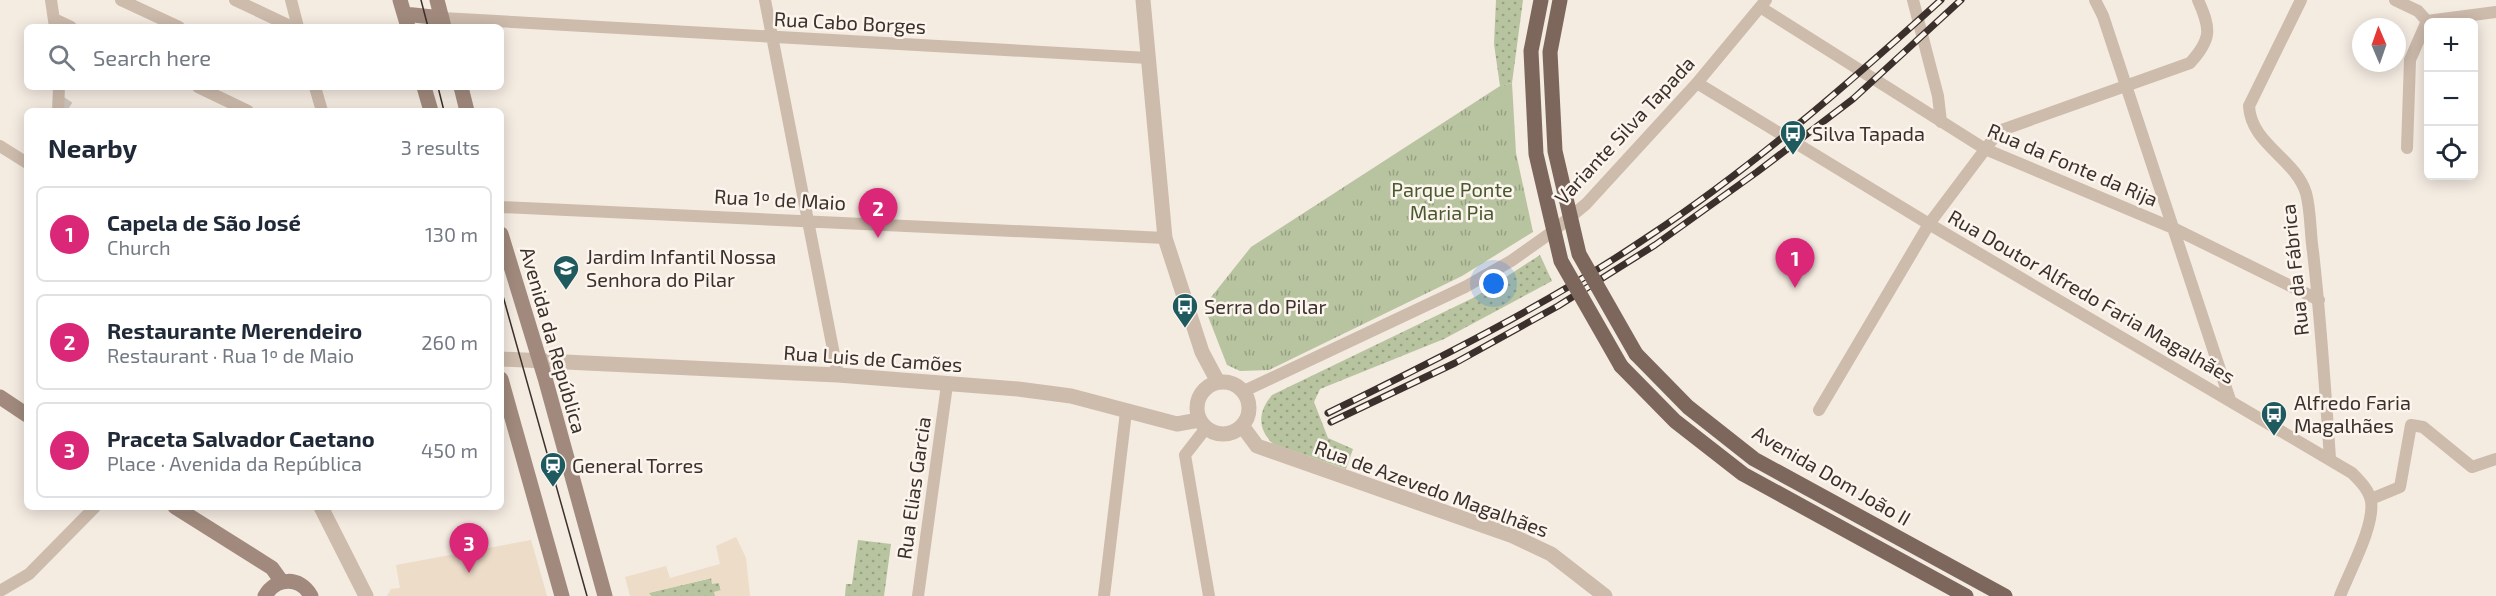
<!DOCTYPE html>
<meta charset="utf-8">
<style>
body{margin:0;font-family:"Exo 2",sans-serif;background:#f6f6f7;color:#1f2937}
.controls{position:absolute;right:18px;top:18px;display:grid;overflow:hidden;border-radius:9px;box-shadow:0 3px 15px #0003}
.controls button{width:54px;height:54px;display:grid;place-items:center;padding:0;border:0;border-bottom:2px solid #e0e1e3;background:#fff;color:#1f2937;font:30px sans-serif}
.compass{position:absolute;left:2352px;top:18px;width:54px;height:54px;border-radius:50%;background:#fff;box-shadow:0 3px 15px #0003;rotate:358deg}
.you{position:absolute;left:1494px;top:284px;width:21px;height:21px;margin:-15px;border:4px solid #fff;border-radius:50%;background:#1a73e8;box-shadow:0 0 0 9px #1a73e833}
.badge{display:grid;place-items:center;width:39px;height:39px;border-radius:50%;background:#db2777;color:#fff;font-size:20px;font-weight:700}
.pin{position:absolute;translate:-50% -50px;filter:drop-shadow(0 2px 3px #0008)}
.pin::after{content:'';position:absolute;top:32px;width:21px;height:18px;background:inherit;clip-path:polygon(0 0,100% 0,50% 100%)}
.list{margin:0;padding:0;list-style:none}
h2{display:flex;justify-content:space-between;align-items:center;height:78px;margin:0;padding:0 24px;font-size:26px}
h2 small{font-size:20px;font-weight:400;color:#747a83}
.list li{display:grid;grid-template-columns:39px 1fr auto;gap:18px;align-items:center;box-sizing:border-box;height:96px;margin:0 12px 12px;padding:0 12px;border:2px solid #e0e1e3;border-radius:9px}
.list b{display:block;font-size:22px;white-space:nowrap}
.list p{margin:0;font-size:20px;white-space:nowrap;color:#747a83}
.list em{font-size:20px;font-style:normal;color:#747a83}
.icon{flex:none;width:33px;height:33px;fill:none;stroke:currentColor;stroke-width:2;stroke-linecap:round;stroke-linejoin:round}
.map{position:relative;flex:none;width:2496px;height:596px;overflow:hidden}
.search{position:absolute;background:#fff;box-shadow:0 3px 15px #0003;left:24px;top:24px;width:480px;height:66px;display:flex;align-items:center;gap:15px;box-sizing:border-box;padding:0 21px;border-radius:9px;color:#747a83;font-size:22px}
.panel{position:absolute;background:#fff;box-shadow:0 3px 15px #0003;left:24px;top:108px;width:480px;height:402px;border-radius:9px}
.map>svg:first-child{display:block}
.grass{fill:url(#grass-dots)}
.park{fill:url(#park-tufts)}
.plaza{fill:#ecdcc8}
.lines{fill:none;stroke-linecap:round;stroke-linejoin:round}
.minor-tunnel{stroke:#cfc6bd;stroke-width:12;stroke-dasharray:12 6;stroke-linecap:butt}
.minor{stroke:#cdbbac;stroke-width:12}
.tertiary{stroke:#cdbbac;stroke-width:15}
.secondary{stroke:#a18a7d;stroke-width:15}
.primary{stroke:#7d675c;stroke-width:15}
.tram{stroke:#3b302b;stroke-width:1.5}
.rail-casing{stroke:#3b302b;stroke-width:7}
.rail{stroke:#fbf5ee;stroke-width:4.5;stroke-dasharray:14;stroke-linecap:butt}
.primary-bridge{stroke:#7d675c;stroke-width:15}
.labels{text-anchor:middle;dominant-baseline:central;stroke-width:5;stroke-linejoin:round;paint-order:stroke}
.street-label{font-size:20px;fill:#3b302b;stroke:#fbf5ee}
.poi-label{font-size:20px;fill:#3b302b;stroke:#fbf5ee;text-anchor:start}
.park-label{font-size:20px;fill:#4a5a2e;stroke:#fbf5ee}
</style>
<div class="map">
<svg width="2496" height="596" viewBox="0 0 2496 596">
<defs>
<pattern id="grass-dots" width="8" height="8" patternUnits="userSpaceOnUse" patternTransform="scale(1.5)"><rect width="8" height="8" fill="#b8c4a0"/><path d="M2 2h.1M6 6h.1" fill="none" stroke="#97a083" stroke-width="1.8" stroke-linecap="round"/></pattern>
<pattern id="park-tufts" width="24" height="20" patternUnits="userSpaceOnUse" patternTransform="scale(1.5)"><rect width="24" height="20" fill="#b8c4a0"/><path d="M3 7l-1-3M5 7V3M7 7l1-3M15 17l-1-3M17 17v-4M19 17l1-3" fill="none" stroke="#97a083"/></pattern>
</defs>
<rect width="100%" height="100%" fill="#f4ebe1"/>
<path class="grass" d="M1496 0H1523L1512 83 1500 86 1494 44Z
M1540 255 1552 281 1444 339 1320 389 1314 402 1328 438 1353 449 1346 469 1273 444C1257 428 1258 412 1272 395L1475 297Z
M858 540 891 544 884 596H845L846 584H852Z
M712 578 719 583 721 591 715 592V596H651L648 593Z"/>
<path class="park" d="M1512 83 1516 153 1533 232 1462 276 1269 370 1240 371 1227 365 1204 306 1251 247 1500 86Z"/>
<path class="plaza" d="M736 537 746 558 750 596H715L714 592 721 590 719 583 712 584 711 578 649 593 651 596H630L625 577 666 566 670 578 720 564 716 546Z
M531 540 547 596H387L391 589 400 588 396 565Z"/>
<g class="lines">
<path class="minor-tunnel" d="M59 101 74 111"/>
<path class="minor" d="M51 0 55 27
M121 0 179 27
M235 0 292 27
M291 0 298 27
M765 0 838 375
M1913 0 1938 96 1941 122
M2095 0 2103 16 2230 400
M2301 0 2249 106C2251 144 2295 158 2306 193 2311 211 2310 233 2313 252 2321 321 2325 389 2330 458
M2395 0 2418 11 2427 21
M1760 7 1985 149 2173 228 2319 300
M442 18 1148 58
M54 19 71 27
M2427 21 2496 12
M1697 83 1929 224 2352 473C2360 481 2369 490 2371 501 2375 526 2349 572 2340 596
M198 87 248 111
M315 87 322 111
M58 111 59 87
M0 146 27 163
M2407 148 2410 60 2427 21
M501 207 1165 238
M1244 391 1465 287 1511 261 1552 232 1586 204 1697 83 1766 0
M1819 410 1929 224 1999 131 2190 63C2212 39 2211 29 2198 0
M1206 428 1185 455 1209 596
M2371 499 2400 487 2411 425 2423 427 2472 467 2496 459
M0 591 29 574 95 507
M918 596 947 385
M1104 596 1126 412"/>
<path class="tertiary" d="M1143 0 1165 238 1202 352 1218 382
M501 359 838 375 1018 389 1071 396 1177 424 1199 420
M1197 408a26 26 0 1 1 52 0a26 26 0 1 1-52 0Z
M1243 427 1257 446 1513 536 1551 554 1605 596
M321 507 366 596"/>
<path class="secondary" d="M400 0 408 27
M437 0 444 27
M404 14 442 18
M424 87 431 111
M461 87 467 111
M501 234 545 378 605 596
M501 379 562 596
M0 397 27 415
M175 507 272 568 282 582
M265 596C276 577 300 576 311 596"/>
<path class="primary" d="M1636 354 1688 407 1754 459 2005 596
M1621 366 1675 421 1743 474 1966 596"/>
<path class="tram" d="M421 0 428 27
M438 87 444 111
M501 289 587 596"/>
<g class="rail-casing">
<path id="rail" d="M1328 413C1438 359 1547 305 1649 236 1754 166 1848 84 1941 0
M1331 422 1455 363 1558 306 1655 245 1757 172 1853 99 1961 0"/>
</g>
<use href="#rail" class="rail"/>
<path class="primary-bridge" d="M1541 0 1531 51 1536 154 1561 261 1621 366
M1560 0 1550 52 1555 151 1579 254 1636 354"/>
</g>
<defs>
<g id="bus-pin" transform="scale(1.35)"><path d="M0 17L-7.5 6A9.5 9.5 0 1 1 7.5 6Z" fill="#1f5a5e" stroke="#fbf5ee"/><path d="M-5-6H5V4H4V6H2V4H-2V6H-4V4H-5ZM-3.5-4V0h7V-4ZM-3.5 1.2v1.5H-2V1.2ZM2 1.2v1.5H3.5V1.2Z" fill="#fff"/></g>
<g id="school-pin" transform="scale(1.35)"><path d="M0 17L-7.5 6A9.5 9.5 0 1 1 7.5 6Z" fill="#1f5a5e" stroke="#fbf5ee"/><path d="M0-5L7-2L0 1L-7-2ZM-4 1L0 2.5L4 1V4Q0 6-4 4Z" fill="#fff"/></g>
<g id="station-pin" transform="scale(1.35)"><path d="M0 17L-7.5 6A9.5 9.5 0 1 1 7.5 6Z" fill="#1f5a5e" stroke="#fbf5ee"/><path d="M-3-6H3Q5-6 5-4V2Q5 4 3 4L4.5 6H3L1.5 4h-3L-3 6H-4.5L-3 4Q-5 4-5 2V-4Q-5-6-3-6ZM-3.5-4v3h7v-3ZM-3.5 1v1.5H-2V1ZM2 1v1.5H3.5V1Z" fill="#fff"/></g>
</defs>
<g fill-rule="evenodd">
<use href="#bus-pin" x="1793" y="133"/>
<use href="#school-pin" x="566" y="268"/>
<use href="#bus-pin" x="1185" y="306"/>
<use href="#bus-pin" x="2274" y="414"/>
<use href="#station-pin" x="553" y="465"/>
</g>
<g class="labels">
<g class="street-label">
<text transform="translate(850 22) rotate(3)">Rua Cabo Borges</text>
<text transform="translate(1624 130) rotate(-47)">Variante Silva Tapada</text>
<text transform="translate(2073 164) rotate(23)">Rua da Fonte da Rija</text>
<text transform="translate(780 199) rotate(3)">Rua 1º de Maio</text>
<text transform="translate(2294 270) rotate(-96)">Rua da Fábrica</text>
<text transform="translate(2092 296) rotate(30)">Rua Doutor Alfredo Faria Magalhães</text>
<text transform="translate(554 340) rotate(74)">Avenida da República</text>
<text transform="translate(873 358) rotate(4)">Rua Luis de Camões</text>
<text transform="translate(1832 475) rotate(30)">Avenida Dom João II</text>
<text transform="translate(913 488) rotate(-82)">Rua Elias Garcia</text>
<text transform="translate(1432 488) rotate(20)">Rua de Azevedo Magalhães</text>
</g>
<g class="poi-label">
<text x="1812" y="133">Silva Tapada</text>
<text x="586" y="256">Jardim Infantil Nossa<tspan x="586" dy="23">Senhora do Pilar</tspan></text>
<text x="1204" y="306">Serra do Pilar</text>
<text x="2294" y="402">Alfredo Faria<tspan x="2294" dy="23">Magalhães</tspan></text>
<text x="572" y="465">General Torres</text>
</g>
<g class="park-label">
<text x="1452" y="189">Parque Ponte<tspan x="1452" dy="23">Maria Pia</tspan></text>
</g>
</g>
</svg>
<div class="controls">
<button>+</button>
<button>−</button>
<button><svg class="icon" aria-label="locate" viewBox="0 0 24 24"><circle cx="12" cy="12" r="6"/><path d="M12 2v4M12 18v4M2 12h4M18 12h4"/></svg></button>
</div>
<svg class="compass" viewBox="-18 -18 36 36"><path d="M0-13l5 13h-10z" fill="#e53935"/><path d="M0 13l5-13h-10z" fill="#747a83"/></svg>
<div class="you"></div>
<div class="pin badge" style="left:1795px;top:288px">1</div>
<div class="pin badge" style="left:878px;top:238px">2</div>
<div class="pin badge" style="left:469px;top:573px">3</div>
<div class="search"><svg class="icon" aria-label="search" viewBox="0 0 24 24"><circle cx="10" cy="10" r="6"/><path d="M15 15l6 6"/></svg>Search here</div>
<section class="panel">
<h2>Nearby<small>3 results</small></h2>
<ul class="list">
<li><span class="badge">1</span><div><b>Capela de São José</b><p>Church</p></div><em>130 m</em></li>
<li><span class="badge">2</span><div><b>Restaurante Merendeiro</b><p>Restaurant · Rua 1º de Maio</p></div><em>260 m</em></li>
<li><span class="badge">3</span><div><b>Praceta Salvador Caetano</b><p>Place · Avenida da República</p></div><em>450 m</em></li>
</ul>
</section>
</div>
